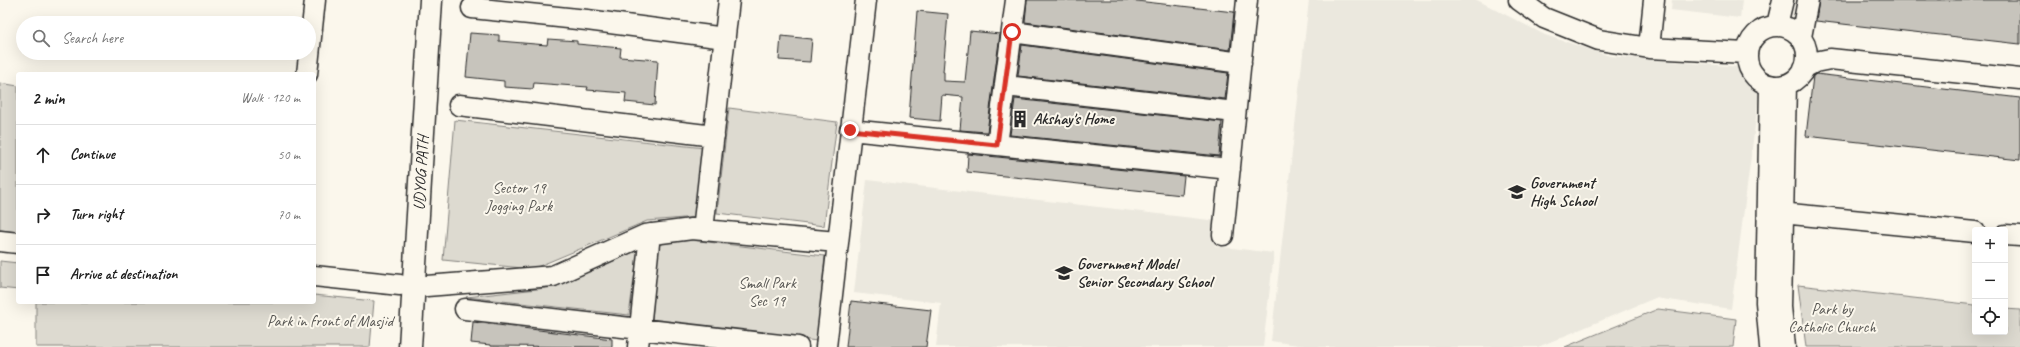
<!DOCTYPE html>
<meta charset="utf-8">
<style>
body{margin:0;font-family:Caveat,sans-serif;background:#f6f6f6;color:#222}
.controls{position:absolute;right:12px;bottom:12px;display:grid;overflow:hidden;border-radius:4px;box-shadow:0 4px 16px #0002}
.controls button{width:36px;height:36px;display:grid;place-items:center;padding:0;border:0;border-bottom:1px solid #e0e0e0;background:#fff;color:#222;font:20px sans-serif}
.stop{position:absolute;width:12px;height:12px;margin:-9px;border:3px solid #d93025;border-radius:50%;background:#fff}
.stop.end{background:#d93025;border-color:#fff;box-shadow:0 1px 4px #0008}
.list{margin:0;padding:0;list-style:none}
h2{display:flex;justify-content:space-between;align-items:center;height:52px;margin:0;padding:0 16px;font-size:17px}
h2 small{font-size:13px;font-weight:400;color:#767676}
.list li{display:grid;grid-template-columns:26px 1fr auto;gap:12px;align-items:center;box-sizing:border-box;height:60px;padding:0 16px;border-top:1px solid #e0e0e0}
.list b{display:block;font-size:15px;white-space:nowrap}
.list em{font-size:13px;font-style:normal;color:#767676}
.icon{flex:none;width:22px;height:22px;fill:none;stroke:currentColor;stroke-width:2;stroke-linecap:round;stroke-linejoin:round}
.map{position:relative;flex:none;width:2020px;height:347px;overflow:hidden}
.search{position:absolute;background:#fff;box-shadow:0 4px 16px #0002;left:16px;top:16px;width:300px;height:44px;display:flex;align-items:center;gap:10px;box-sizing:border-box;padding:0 14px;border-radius:22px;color:#767676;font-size:15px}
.panel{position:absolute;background:#fff;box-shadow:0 4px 16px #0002;left:16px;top:72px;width:300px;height:232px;border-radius:4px}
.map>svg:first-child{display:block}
.built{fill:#ebe8de}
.green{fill:#dddad0;stroke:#84827e}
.building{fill:#c7c4bc;stroke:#2b2b2b}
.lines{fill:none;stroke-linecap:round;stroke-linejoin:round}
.minor-casing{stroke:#2b2b2b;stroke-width:23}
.major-casing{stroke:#2b2b2b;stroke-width:25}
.minor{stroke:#fbf7ec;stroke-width:20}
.major{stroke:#fbf7ec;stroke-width:22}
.route{stroke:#d93025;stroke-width:5}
.labels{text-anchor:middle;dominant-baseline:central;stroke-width:4;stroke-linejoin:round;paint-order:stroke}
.poi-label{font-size:16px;font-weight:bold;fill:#2b2b2b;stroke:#fbf7ec;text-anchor:start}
.street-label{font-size:16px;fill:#2b2b2b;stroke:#fbf7ec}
.park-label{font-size:16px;fill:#585754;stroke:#fbf7ec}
</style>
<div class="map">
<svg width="2020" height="347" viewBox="0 0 2020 347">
<rect width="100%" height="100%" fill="#fbf7ec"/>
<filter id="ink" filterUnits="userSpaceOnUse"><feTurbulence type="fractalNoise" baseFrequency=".025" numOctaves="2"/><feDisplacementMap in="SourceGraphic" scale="8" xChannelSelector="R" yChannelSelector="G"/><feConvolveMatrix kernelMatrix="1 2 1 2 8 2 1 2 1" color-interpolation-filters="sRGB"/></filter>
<g filter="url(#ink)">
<path class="built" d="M1309 0H1477L1545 35 1610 56 1740 67 1760 87 1731 309 1655 298 1538 347H1312L1271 341Z
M1672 0H1742L1740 18 1671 10Z
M867 180 1218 221 1215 246 1274 253 1263 347H936L941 303 854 293Z"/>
<path class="green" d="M0 83 18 86V232L0 230Z
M729 108 837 122 824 226 717 213Z
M455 120 704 148 696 217 647 221 532 269 443 260Z
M691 240 825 256 817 341 652 320 658 244Z
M638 250 629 315 466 297 555 287Z
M0 261 18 263V290L0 288Z
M1798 285 1975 305V332H2005V309L2020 310V347H1806Z
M314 295 374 301 370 347H36V302H314Z
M1658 309 1736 319 1733 347H1565Z"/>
<path class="building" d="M1027 0H1128L1234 12 1230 50 1025 22Z
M1819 0H2020V44L1816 21Z
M917 11 948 14 943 72H944V81L965 82 970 31 1000 34 987 132 960 130 963 97 942 95 940 121 909 118Z
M470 33 499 35V41L547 45 548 39 577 41V44L621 48 620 57 658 60 655 105 625 102 626 93 587 90 588 87 534 83 533 89 504 87V81L466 77Z
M781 36 812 39 810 62 779 60Z
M1022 45 1228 73 1225 99 1018 76Z
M1816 74 2020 98V160L1806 136 1813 76Z
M1015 99 1222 122 1219 156 1010 135Z
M968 154 1184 176 1182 195 967 172Z
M851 301 931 310 926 347H846Z
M473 322 612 339V347L491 346V345L471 343Z"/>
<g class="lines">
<g class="minor-casing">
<path id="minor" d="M1519 0 1544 18 1599 40 1649 48 1746 53
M472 8 587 20 725 38
M1777 25 1783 0
M1747 56a30 30 0 1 1 60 0a30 30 0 1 1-60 0Z
M1012 32 1241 63
M1801 37 1808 0
M1649 48 1654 0
M1804 68 1815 62 1830 59 2020 79
M307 74 315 0
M1770 85 1766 302 1770 347
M1005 86 1235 112
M459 105 714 136
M850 130 1230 169
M997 145 1016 0
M1770 212 1975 232
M703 230 729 0
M1223 235 1247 0
M2005 235 2020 236
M0 241 18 243
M314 276 400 285
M414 287 553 276 645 235 692 229 837 242
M465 309 798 347
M638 347 650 234
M826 347 866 0
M1785 347 1781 307 1786 85"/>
</g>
<g class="major-casing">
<path id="major" d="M410 347 431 0"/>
</g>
<use href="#minor" class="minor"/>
<use href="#major" class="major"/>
</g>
</g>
<g class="lines" filter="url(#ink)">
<path class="route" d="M850 130 997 145 1012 32"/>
</g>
<defs>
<g id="building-bare" transform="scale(1.38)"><path d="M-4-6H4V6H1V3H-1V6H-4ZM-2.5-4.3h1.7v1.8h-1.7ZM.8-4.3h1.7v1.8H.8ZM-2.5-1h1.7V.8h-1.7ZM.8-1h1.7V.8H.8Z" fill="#2b2b2b" stroke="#fbf7ec" stroke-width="2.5" paint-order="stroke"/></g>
<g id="school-bare" transform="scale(1.38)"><path d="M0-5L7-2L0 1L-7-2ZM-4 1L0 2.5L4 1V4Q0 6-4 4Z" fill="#2b2b2b" stroke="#fbf7ec" stroke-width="2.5" paint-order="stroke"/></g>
</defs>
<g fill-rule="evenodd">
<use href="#building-bare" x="1020" y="119"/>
<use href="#school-bare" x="1517" y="192"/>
<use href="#school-bare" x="1064" y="273"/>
</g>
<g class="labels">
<g class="poi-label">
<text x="1033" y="119">Akshay's Home</text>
<text x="1530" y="183">Government<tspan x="1530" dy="18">High School</tspan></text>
<text x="1077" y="264">Government Model<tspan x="1077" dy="18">Senior Secondary School</tspan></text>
</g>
<g class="street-label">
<text transform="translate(421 173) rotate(-87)">UDYOG PATH</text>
</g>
<g class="park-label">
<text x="519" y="188">Sector 19<tspan x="519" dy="18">Jogging Park</tspan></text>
<text x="767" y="283">Small Park<tspan x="767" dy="18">Sec 19</tspan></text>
<text x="1832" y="309">Park by<tspan x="1832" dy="18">Catholic Church</tspan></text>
<text x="330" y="321">Park in front of Masjid</text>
</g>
</g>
</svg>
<div class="controls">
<button>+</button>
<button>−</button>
<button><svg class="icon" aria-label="locate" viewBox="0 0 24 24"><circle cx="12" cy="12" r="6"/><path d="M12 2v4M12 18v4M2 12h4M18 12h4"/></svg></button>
</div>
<div class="stop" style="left:1012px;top:32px"></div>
<div class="stop end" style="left:850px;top:130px"></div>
<div class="search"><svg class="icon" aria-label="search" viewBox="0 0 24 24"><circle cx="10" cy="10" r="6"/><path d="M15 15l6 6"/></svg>Search here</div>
<section class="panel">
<h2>2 min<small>Walk · 120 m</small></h2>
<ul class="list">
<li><svg class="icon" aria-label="ahead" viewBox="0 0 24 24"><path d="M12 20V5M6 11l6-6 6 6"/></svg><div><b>Continue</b></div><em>50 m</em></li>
<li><svg class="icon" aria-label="right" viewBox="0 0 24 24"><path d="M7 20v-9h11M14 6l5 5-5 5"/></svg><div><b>Turn right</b></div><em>70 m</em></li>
<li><svg class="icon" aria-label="arrive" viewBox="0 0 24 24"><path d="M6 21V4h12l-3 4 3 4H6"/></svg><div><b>Arrive at destination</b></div></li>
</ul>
</section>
</div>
